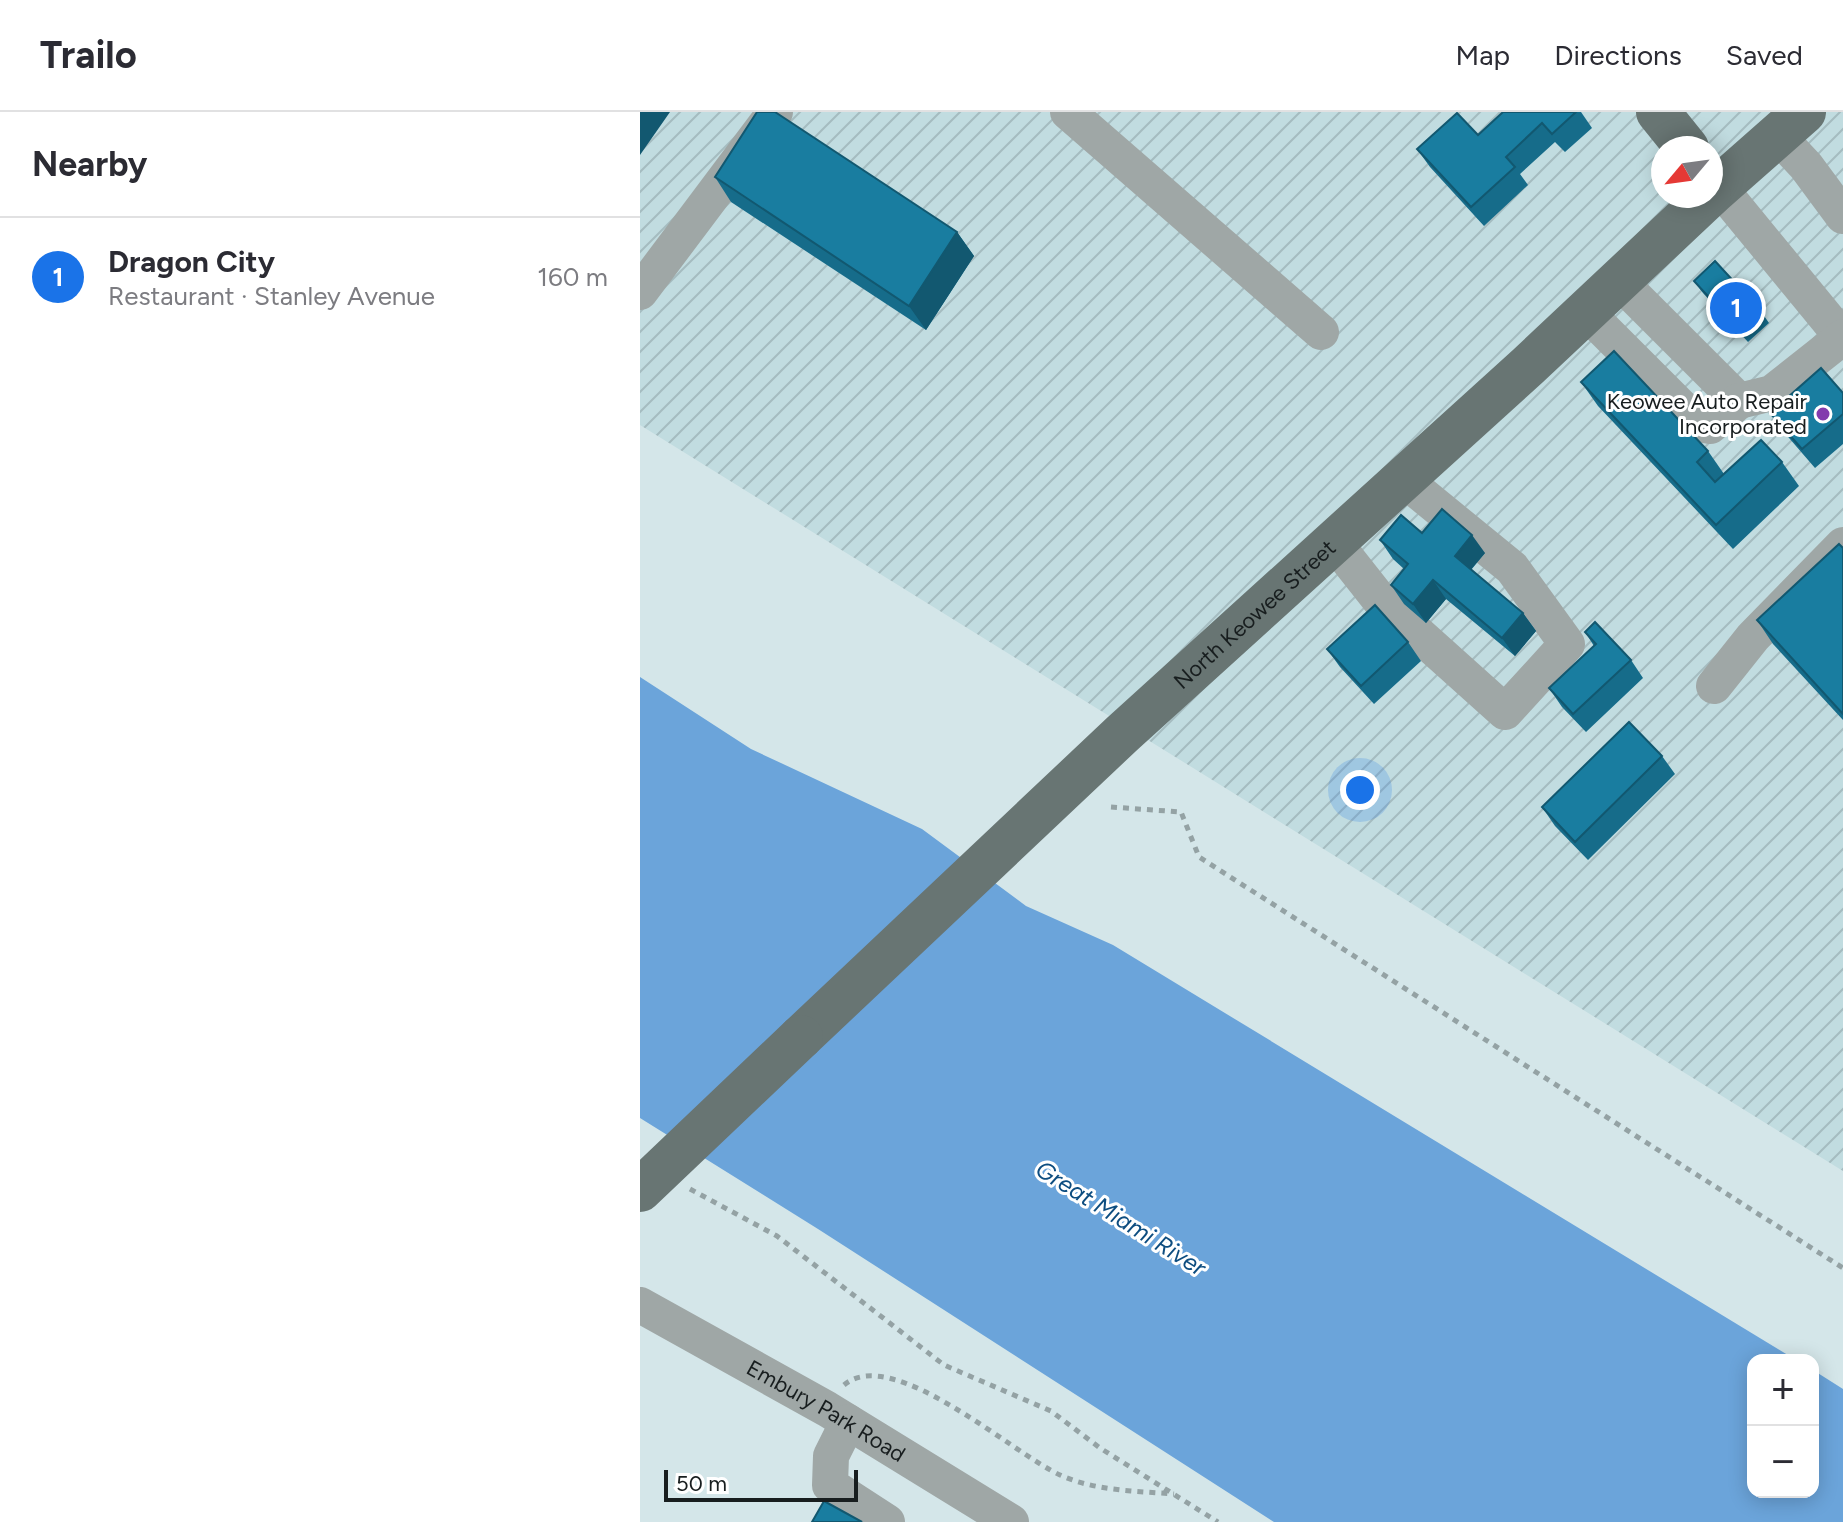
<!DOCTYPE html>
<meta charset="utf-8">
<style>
body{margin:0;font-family:Figtree,sans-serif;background:#f2f2f3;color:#2b2b33}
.controls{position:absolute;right:24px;bottom:24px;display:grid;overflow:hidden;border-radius:16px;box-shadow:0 4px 20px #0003}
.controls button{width:72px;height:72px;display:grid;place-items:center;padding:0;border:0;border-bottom:2px solid #e1e1e2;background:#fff;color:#2b2b33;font:40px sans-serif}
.compass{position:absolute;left:1011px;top:24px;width:72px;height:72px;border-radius:50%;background:#fff;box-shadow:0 4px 20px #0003;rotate:241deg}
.scale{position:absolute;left:24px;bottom:20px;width:194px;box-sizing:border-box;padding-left:8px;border:4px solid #181e1f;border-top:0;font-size:22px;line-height:28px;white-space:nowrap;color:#181e1f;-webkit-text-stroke:6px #fff;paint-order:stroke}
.you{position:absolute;left:720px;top:678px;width:28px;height:28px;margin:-20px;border:6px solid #fff;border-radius:50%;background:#1a73e8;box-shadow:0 0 0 12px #1a73e833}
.badge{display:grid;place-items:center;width:52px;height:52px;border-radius:50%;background:#1a73e8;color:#fff;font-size:26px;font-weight:700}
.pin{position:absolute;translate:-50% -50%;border:4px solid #fff;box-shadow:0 2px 8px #0006}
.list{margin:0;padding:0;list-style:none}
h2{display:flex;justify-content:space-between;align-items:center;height:104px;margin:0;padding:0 32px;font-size:34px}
h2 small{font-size:26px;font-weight:400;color:#7c7c81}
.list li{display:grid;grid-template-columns:52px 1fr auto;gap:24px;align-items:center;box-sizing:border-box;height:120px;padding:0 32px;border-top:2px solid #e1e1e2}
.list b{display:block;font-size:30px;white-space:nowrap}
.list p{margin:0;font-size:26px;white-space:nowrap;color:#7c7c81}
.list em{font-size:26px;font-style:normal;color:#7c7c81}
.map{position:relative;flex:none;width:1203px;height:1410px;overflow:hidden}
header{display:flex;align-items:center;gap:48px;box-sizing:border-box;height:112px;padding:0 40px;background:#fff;border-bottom:2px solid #e1e1e2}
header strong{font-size:38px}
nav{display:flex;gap:44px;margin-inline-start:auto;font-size:28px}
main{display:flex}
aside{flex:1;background:#fff}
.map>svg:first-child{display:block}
.industrial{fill:url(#industrial-furrows);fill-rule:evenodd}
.water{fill:#6ba4da}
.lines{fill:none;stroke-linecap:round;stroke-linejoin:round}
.path{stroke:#94a2a4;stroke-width:5;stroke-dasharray:6 6;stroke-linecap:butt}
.minor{stroke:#9fa7a6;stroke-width:36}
.major{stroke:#687573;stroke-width:44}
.major-bridge{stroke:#687573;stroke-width:44}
.wall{fill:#166c8a}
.shaded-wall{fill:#125870}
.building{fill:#197da0;stroke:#125870;stroke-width:2}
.poi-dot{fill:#833bad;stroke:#fff;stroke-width:3}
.labels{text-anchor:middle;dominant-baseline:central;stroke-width:6;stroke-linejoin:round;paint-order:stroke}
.poi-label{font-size:22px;fill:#181e1f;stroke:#fff;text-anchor:end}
.street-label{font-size:22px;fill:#181e1f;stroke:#fff}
.water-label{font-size:24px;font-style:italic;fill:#0d4d80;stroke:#fff}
</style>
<header>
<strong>Trailo</strong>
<nav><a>Map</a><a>Directions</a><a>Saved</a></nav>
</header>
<main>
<aside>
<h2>Nearby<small></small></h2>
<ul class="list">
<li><span class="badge">1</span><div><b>Dragon City</b><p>Restaurant · Stanley Avenue</p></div><em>160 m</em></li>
</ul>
</aside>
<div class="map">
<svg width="1203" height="1410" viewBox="0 0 1203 1410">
<defs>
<pattern id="industrial-furrows" width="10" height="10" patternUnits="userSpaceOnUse" patternTransform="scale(2)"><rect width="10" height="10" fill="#c1dce0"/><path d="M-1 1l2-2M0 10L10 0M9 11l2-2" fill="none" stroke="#a5bcc0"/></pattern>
</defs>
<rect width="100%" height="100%" fill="#d4e6e9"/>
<path class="industrial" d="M0 0H1203V1059L0 313ZM1023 36H1071V84H1023Z"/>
<path class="water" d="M0 565 111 637 282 717 386 794 473 833 1156 1248H1113V1380H1173V1258L1203 1277V1410H634L178 1117 0 1006Z"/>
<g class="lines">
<path class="path" d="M471 695 541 700 559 745 1203 1156
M50 1077 137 1124 304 1253 411 1299 460 1336 578 1410
M204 1273C252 1232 372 1341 420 1363 455 1379 496 1379 534 1382"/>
<g class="minor">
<path d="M428 0 681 220"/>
<path d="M1137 23 1166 54 1203 104"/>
<path d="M1079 75 1203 226"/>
<path d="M979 169 1099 289 1132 281 1203 225"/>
<path d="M0 180 135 0"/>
<path d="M946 200 1058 312 1070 314 1099 289"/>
<path d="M694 430 739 487 865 600 927 532 872 456 763 367"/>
<path d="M1074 574 1113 525 1203 433"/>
<path id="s1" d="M0 1193 187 1297 371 1410"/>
<path d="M208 1310 191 1344 190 1373 247 1410"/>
</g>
<g class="major">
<path d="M1018 0 1047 36"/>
<path d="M1071 82 1164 0"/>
<path id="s2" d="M161 925 482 622 888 254 1069 84"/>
</g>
<path class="major-bridge" d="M0 1078 161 925"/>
</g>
<path class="wall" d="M863 0H941L952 16 925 40 915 30 880 62 888 73 844 114 790 55 777 37 838 23Z
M75 65 317 120 334 144 286 218 91 90Z
M1054 169 1120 198 1129 211 1108 230 1063 181Z
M941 270 1068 339 1084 362 1142 350 1159 374 1093 437 958 294Z
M1203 281V332L1175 356 1143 319 1130 301Z
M782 421 845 441 831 458 883 501 896 519 875 544 806 487 786 511 764 492 751 473 764 457 753 447 740 428Z
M1203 436V608L1133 532 1117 508Z
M945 520 991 548 1003 566 946 620 922 595 909 576 954 534Z
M768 530 781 549 734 592 700 555 687 537Z
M1022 644 1035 662 948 748 915 714 902 695Z"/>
<path class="shaded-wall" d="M0 0H30L0 43Z
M317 120 334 144 286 218 269 194Z
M832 423 845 441 827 462 815 444Z
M793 468 806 487 786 511 773 492Z
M883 501 896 519 875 544 862 526Z"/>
<path class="building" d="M117 0H135L317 120 269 194 75 65Z
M863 0H936L912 22 902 11 866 45 875 55 831 95 777 37 817 1 838 23Z
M1075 149 1120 198 1099 218 1054 169Z
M974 239 1068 339 1057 350 1075 370 1121 328 1142 350 1076 413 941 270Z
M1181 256 1203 281V302L1162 337 1130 301Z
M802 397 832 423 815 444 883 501 862 526 793 468 773 492 751 473 768 452 740 428 761 403 782 421Z
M1199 432 1203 436V602L1117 508Z
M735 493 768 530 721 574 687 537Z
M955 510 991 548 933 602 909 576 956 532 945 520Z
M989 610 1022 644 935 730 902 695Z
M184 1389 222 1410H172Z"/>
<circle class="poi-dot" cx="1183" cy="302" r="8"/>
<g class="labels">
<g class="poi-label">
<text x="1167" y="289">Keowee Auto Repair<tspan x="1167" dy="25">Incorporated</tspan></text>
</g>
<g class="street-label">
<text stroke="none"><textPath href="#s2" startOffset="620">North Keowee Street</textPath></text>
<text stroke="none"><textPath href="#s1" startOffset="214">Embury Park Road</textPath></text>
</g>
<g class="water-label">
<text transform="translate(481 1106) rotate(32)">Great Miami River</text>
</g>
</g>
</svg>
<div class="controls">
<button>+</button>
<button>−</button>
</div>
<svg class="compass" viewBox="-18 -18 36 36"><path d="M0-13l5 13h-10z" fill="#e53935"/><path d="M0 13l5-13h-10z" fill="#7c7c81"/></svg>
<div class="scale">50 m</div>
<div class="you"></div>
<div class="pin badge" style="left:1096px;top:196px">1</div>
</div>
</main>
